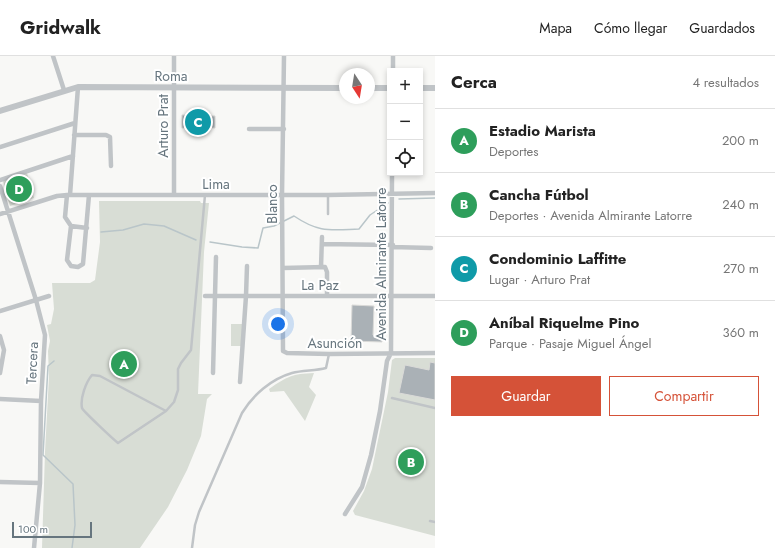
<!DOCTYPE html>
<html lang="es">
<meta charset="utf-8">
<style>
body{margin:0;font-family:Jost,sans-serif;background:#f6f6f6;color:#222}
.controls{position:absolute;right:12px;top:12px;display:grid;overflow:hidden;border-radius:0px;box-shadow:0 2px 6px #0003}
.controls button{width:36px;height:36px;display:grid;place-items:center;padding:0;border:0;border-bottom:1px solid #e0e0e0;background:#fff;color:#222;font:20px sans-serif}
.compass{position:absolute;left:339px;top:12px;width:36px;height:36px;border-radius:50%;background:#fff;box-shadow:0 2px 6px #0003;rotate:168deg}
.scale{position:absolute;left:12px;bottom:10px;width:80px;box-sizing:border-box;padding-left:4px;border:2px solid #66757e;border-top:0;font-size:11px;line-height:14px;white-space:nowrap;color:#66757e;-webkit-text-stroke:3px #fff;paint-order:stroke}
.you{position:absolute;left:278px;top:268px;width:14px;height:14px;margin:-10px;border:3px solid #fff;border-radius:50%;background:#1a73e8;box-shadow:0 0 0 6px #1a73e833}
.badge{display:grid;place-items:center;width:26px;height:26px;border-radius:50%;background:#d55238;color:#fff;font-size:13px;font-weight:700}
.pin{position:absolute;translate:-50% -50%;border:2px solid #fff;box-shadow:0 1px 4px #0006}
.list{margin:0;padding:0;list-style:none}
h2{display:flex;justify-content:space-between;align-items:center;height:52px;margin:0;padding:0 16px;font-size:17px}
h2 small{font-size:13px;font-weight:400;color:#767676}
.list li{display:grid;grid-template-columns:26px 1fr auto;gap:12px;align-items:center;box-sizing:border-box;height:64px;padding:0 16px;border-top:1px solid #e0e0e0}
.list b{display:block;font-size:15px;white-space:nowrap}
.list p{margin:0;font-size:13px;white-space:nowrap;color:#767676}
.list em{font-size:13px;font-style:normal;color:#767676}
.actions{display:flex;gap:8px;padding:12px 16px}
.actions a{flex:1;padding:9px 0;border:1px solid #d55238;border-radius:0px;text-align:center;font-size:14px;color:#d55238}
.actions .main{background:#d55238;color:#fff}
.icon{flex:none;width:22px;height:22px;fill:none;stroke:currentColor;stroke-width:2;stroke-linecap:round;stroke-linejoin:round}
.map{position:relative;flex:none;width:435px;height:492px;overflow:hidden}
header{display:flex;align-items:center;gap:24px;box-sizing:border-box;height:56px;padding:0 20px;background:#fff;border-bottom:1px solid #e0e0e0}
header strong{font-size:19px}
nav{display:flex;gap:22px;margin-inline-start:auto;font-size:14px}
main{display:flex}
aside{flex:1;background:#fff}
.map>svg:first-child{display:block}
.green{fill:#d8ddd5}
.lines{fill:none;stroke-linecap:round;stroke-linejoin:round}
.stream{stroke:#b9c5c9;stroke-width:1.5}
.building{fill:#aab1b6;stroke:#dadad8}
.service{stroke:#c0c4c7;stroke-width:2.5}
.minor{stroke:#c0c4c7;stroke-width:4.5}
.tertiary{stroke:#c0c4c7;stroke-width:6}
.labels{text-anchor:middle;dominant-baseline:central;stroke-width:4;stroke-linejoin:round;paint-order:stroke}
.street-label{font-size:14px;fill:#66757e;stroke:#fff}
</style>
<header>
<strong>Gridwalk</strong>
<nav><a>Mapa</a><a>Cómo llegar</a><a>Guardados</a></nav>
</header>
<main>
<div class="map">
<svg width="435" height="492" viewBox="0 0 435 492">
<rect width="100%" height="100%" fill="#f8f8f6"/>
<path class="green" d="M27 117 34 142 10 150 3 125Z
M99 145H200L201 147H209L204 196 198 338H212L207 343 201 380 187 414 168 451 140 492H42L45 396 49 320 48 295 50 285 47 269 51 268 54 253 52 227H90L95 224 100 186Z
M231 268H244V290H231Z
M395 302H435V480L355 459 353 455 364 435 372 413 388 336 392 304Z
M314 317 309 331 316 339 305 365 284 335 270 336 269 333C288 320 292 318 314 317Z"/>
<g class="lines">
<path class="stream" d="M399 143 435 142
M101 176 123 174 144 168 164 170 196 184
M210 186 242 191 258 192 263 172 274 170 294 160C319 177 330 174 359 173L370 159 388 147
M54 305 48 310 43 399 73 428 75 469 72 492"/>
</g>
<path class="building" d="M182 59 215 60V72H207V67H190L189 72H182Z
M352 249 374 250 373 279H382V286L351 285Z
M430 306 435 307V344L399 337 405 309 429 314Z"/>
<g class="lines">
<path class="service" d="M328 158V139
M392 342 435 352
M166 355 118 387C113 383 83 355 82 352 80 342 86 326 92 319L100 320 166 355 174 346 178 334V313L181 307 191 294 205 139
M430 465 435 466
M192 492 195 469 199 456 242 357C253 339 271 323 292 317 303 314 315 315 326 312L329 298"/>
<path class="minor" d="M53 0 64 34
M284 0 282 139 283 295 287 297 329 298 435 297
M393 15V0
M249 73H284
M74 79H106L110 81 111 110
M0 91 75 67
M0 124 73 100
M0 130 36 244 45 279 41 345 40 427 34 492
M67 139 65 161 71 170 67 204 71 210 78 211 83 208 89 139
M70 139 78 31
M174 139V0
M0 158 57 140 67 139H328L435 137
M71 170 87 172
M322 188 393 189
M392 191 431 192
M321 211 322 181
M283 212 325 211 327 216V240
M205 240H435
M0 255 49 240
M0 280 4 294 0 317
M213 317 216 201
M240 326 246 240 247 210
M0 343 41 345
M0 426 40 427
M345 458 362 431 371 399 380 355 387 305 391 297 392 117"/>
<path class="tertiary" d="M369 32H390
M420 32H435
M0 55 78 31 345 32"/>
</g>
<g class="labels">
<g class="street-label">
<text x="171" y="20">Roma</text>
<text transform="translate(163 70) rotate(-90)">Arturo Prat</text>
<text x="216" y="128">Lima</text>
<text transform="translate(272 148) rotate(-90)">Blanco</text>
<text transform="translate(381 208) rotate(-90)">Avenida Almirante Latorre</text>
<text x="320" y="229">La Paz</text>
<text x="335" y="287">Asunción</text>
<text transform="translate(32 307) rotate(-87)">Tercera</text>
</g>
</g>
</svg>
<div class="controls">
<button>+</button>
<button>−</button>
<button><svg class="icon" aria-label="locate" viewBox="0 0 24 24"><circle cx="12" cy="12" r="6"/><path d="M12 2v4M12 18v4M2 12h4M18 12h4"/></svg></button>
</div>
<svg class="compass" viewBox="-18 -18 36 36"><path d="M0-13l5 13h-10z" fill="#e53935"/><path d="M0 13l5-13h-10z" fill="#767676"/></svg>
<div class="scale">100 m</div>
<div class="you"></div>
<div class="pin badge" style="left:124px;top:308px;background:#2e9e5b">A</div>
<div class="pin badge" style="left:411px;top:406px;background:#2e9e5b">B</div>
<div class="pin badge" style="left:198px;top:66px;background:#0f9aa8">C</div>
<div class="pin badge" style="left:19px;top:133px;background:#2e9e5b">D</div>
</div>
<aside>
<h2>Cerca<small>4 resultados</small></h2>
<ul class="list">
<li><span class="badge" style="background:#2e9e5b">A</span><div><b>Estadio Marista</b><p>Deportes</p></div><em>200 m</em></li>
<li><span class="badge" style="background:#2e9e5b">B</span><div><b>Cancha Fútbol</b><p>Deportes · Avenida Almirante Latorre</p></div><em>240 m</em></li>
<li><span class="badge" style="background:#0f9aa8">C</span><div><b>Condominio Laffitte</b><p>Lugar · Arturo Prat</p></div><em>270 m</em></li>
<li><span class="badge" style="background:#2e9e5b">D</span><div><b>Aníbal Riquelme Pino</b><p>Parque · Pasaje Miguel Ángel</p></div><em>360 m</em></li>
</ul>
<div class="actions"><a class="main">Guardar</a><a>Compartir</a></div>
</aside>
</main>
